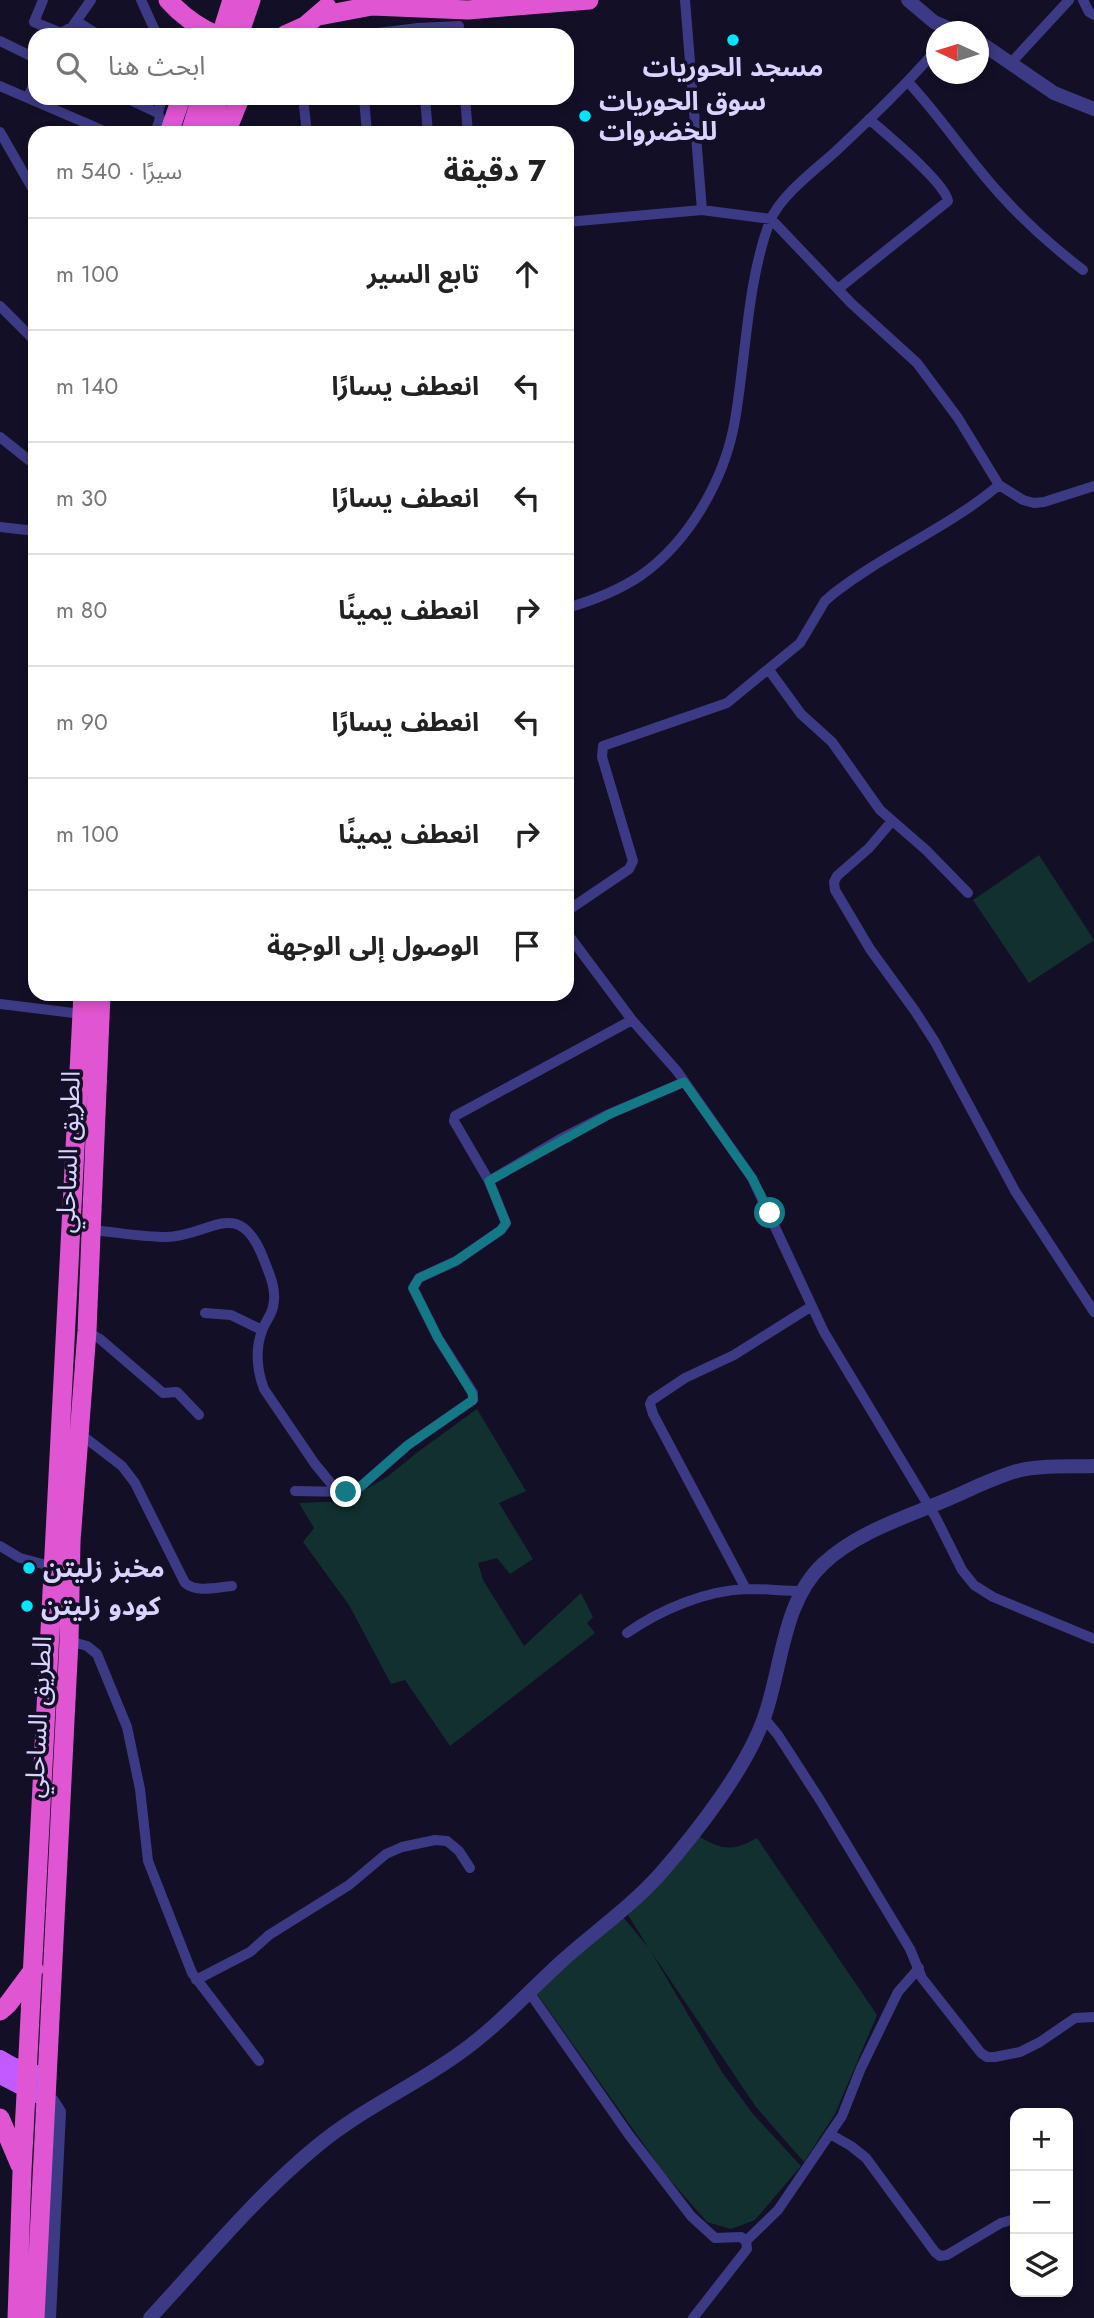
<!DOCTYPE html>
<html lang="ar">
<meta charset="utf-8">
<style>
body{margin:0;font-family:Jost,"Noto Sans Arabic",sans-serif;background:#f6f6f6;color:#222;direction:rtl}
.controls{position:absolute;right:21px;bottom:21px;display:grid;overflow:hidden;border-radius:14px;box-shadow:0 4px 10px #0003}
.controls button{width:63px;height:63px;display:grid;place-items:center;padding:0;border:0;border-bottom:2px solid #e0e0e0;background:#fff;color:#222;font:35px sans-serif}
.compass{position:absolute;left:926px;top:21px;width:63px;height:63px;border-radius:50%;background:#fff;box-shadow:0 4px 10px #0003;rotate:274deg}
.stop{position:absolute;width:21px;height:21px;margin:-16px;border:5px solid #137a85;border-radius:50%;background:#fff}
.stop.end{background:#137a85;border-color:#fff;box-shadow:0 2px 7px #0008}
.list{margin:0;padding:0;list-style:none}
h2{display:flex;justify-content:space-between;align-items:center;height:91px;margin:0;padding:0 28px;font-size:30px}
h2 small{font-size:23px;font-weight:400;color:#767676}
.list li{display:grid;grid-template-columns:46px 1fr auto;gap:21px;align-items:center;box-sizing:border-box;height:112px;padding:0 28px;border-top:2px solid #e0e0e0}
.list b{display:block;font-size:26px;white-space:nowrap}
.list em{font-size:23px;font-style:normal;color:#767676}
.icon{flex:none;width:38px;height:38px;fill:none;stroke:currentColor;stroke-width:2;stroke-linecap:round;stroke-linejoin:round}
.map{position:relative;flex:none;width:1094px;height:2318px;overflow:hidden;direction:ltr}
.search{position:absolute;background:#fff;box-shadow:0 4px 10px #0003;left:28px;top:28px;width:546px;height:77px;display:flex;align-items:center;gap:18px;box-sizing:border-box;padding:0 24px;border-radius:21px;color:#767676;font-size:26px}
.panel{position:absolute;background:#fff;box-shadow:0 4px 10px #0003;left:28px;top:126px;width:546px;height:875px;border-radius:21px;direction:rtl}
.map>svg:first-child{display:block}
.green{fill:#12302f}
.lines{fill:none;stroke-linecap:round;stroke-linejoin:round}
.minor{stroke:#3d3a85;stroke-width:10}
.tertiary{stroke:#3d3a85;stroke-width:14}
.primary{stroke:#c25bff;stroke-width:18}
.trunk{stroke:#e055d1;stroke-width:19}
.route{stroke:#137a85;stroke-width:9}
.poi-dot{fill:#00e5ff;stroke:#130f26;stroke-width:2.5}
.labels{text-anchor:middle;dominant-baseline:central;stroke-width:7;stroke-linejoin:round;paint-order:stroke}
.poi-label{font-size:26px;font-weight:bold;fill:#d9d4ff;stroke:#130f26;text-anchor:start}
.street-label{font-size:26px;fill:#d9d4ff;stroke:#130f26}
</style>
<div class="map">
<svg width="1094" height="2318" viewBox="0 0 1094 2318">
<rect width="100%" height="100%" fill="#130f26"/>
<path class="green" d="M1039 855 1094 940 1029 983 973 900Z
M477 1409 526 1491 499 1503 533 1559 510 1574 497 1558 478 1563 483 1580 524 1646 581 1593 593 1617 587 1623 595 1633 450 1746 405 1680 391 1684 349 1605 303 1542 314 1528 299 1503 345 1501 387 1477 419 1451Z
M696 1835C722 1849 730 1853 757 1838L877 2015 835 2114 804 2162 756 2107 650 1950 722 2072 753 2114 801 2166 755 2220 731 2229 707 2222 664 2173 535 1991 623 1917 648 1947 628 1915Z"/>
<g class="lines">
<path class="minor" d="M43 0 34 22 61 33 72 27 91 0
M141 0 157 35
M685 0 702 210
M1083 0 1089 12 1094 15
M76 21 99 35
M418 28 459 26
M362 35 418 28 419 35
M0 41 35 58
M1010 64 1069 0
M908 82C941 117 967 158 1000 194 1025 222 1053 247 1083 270
M0 86 109 133
M28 97 35 81
M126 98 158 113
M303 98 307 133
M364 98 367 133
M425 98 428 133
M465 98 468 133
M0 132 35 193
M155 133 160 118 158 113 162 98
M567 222 702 210 771 219 851 303 917 363 958 418 999 485 1023 500 1034 503 1044 502 1094 486
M838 289 948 201C945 182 886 134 869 119
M0 306 35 341
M0 437 35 465
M0 527 35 531
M567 608C591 601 619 590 640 576 689 542 725 479 735 420 746 357 747 281 770 221 780 196 815 170 835 152 870 119 905 86 936 50
M769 670 801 714 832 742 880 810 926 850 968 893
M892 821 869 848 837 876 834 882 835 890 870 949 915 1011 935 1042 1015 1191 1094 1312
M567 911 629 869 633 861 602 757 603 746 727 703 800 643 825 601 833 594C885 553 948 528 999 485
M567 933 632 1020 677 1071 752 1178 824 1332 936 1518 962 1570 974 1585 993 1597 1094 1639
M0 1004 82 1014
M489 1181 560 1139 609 1114 684 1082
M91 1230C116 1232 142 1237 166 1237 211 1236 239 1194 264 1260 270 1275 277 1290 273 1307 271 1316 265 1322 262 1331 255 1349 257 1371 264 1389L315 1464 338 1492
M205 1313 231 1315 262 1330
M84 1330 100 1339 163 1393 177 1392 199 1415
M79 1433 122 1466 135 1483 185 1583C197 1593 217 1587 232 1586
M295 1491 346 1492 360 1487 408 1445 473 1400V1393L438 1338 413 1288 419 1278 456 1261 501 1230 506 1223 489 1181 454 1121 455 1116 632 1020
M0 1546 20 1558 54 1567
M746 1589 653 1414 650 1404 652 1400 685 1378 734 1355 812 1306
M627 1633C660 1610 706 1590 748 1589 766 1589 784 1591 802 1591
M69 1641 87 1646 97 1654 127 1727 140 1789 148 1861 192 1973 259 2061
M764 1718 778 1735 820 1800 910 1949 922 1978 981 2053 987 2057H995L1020 2052 1040 2042 1075 2018 1094 2017
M196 1980 250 1952 269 1935 349 1885 386 1854 402 1847 435 1840 447 1841 459 1851 470 1868
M529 1992 629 2135 691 2216 715 2238 741 2237 746 2241 747 2249 693 2318
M830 2134 851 2146 866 2158 935 2252 940 2256 947 2255 1001 2223 1015 2219
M746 2241 778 2210 842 2116 861 2068 898 1992 919 1968"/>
<path class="tertiary" d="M908 0 934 22 957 32
M978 41 1054 93 1094 109
M45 2097 52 2101 59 2112 49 2318
M150 2318C204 2260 256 2196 317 2146 360 2110 412 2087 457 2055 496 2028 527 1993 561 1962 594 1932 631 1907 661 1873 696 1833 746 1769 764 1718 782 1669 782 1602 823 1564 857 1532 904 1518 946 1500 970 1490 996 1476 1021 1470 1044 1465 1070 1467 1094 1466"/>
<path class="primary" d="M0 2059 12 2066 39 2075
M0 2075 37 2094"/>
<path class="trunk" d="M168 0C182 16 196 26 216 35
M319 16 372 6 468 10 589 0
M221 35 232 0
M239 35 251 0
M285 35 305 26 327 7
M169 133 181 98
M190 133 201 98
M208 133 219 98
M226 133 240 98
M0 2011 8 2004 34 1969
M0 2118 20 2165
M17 2318 22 2171 83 994
M35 2318 69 1641 71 1541 87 1331 101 994"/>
</g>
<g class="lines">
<path class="route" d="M346 1492 360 1487 408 1445 473 1400 472 1393 438 1338 413 1288 419 1278 456 1261 501 1230 506 1223 489 1181 610 1114 684 1082 752 1178 770 1213"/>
</g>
<g class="poi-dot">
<circle cx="733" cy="40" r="7"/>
<circle cx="585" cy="116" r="7"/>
<circle cx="29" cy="1568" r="7"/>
<circle cx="27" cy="1606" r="7"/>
</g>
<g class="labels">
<g class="poi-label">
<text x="733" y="67" text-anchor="middle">مسجد الحوريات</text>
<text x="599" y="101">سوق الحوريات<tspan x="599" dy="30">للخضروات</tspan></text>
<text x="43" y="1568">مخبز زليتن</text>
<text x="41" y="1606">كودو زليتن</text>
</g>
<g class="street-label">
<text transform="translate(68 1152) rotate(-88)">الطريق الساحلي</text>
<text transform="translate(38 1717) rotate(-87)">الطريق الساحلي</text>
</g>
</g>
</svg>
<div class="controls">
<button>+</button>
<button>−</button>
<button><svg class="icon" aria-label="layers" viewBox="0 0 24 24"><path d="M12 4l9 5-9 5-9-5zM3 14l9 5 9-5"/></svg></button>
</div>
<svg class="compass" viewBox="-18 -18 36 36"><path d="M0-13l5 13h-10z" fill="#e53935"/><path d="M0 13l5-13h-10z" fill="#767676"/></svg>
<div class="stop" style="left:770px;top:1213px"></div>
<div class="stop end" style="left:346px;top:1492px"></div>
<div class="search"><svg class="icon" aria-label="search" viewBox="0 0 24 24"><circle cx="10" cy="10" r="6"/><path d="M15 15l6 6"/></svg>ابحث هنا</div>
<section class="panel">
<h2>7 دقيقة<small>سيرًا · 540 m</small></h2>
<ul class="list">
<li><svg class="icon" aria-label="ahead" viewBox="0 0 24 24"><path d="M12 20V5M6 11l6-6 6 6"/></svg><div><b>تابع السير</b></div><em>100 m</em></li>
<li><svg class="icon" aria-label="left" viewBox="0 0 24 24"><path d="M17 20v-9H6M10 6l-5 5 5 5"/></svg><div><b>انعطف يسارًا</b></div><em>140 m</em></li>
<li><svg class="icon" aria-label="left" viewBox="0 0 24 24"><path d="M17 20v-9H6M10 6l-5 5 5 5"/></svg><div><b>انعطف يسارًا</b></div><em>30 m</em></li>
<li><svg class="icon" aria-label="right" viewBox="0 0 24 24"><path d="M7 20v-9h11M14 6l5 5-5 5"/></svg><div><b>انعطف يمينًا</b></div><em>80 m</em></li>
<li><svg class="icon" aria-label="left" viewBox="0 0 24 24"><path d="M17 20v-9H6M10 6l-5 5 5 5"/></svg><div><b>انعطف يسارًا</b></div><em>90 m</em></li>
<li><svg class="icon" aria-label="right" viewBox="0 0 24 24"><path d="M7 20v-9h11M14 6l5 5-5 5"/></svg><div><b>انعطف يمينًا</b></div><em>100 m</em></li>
<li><svg class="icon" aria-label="arrive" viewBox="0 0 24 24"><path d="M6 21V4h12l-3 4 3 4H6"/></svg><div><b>الوصول إلى الوجهة</b></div></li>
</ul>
</section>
</div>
